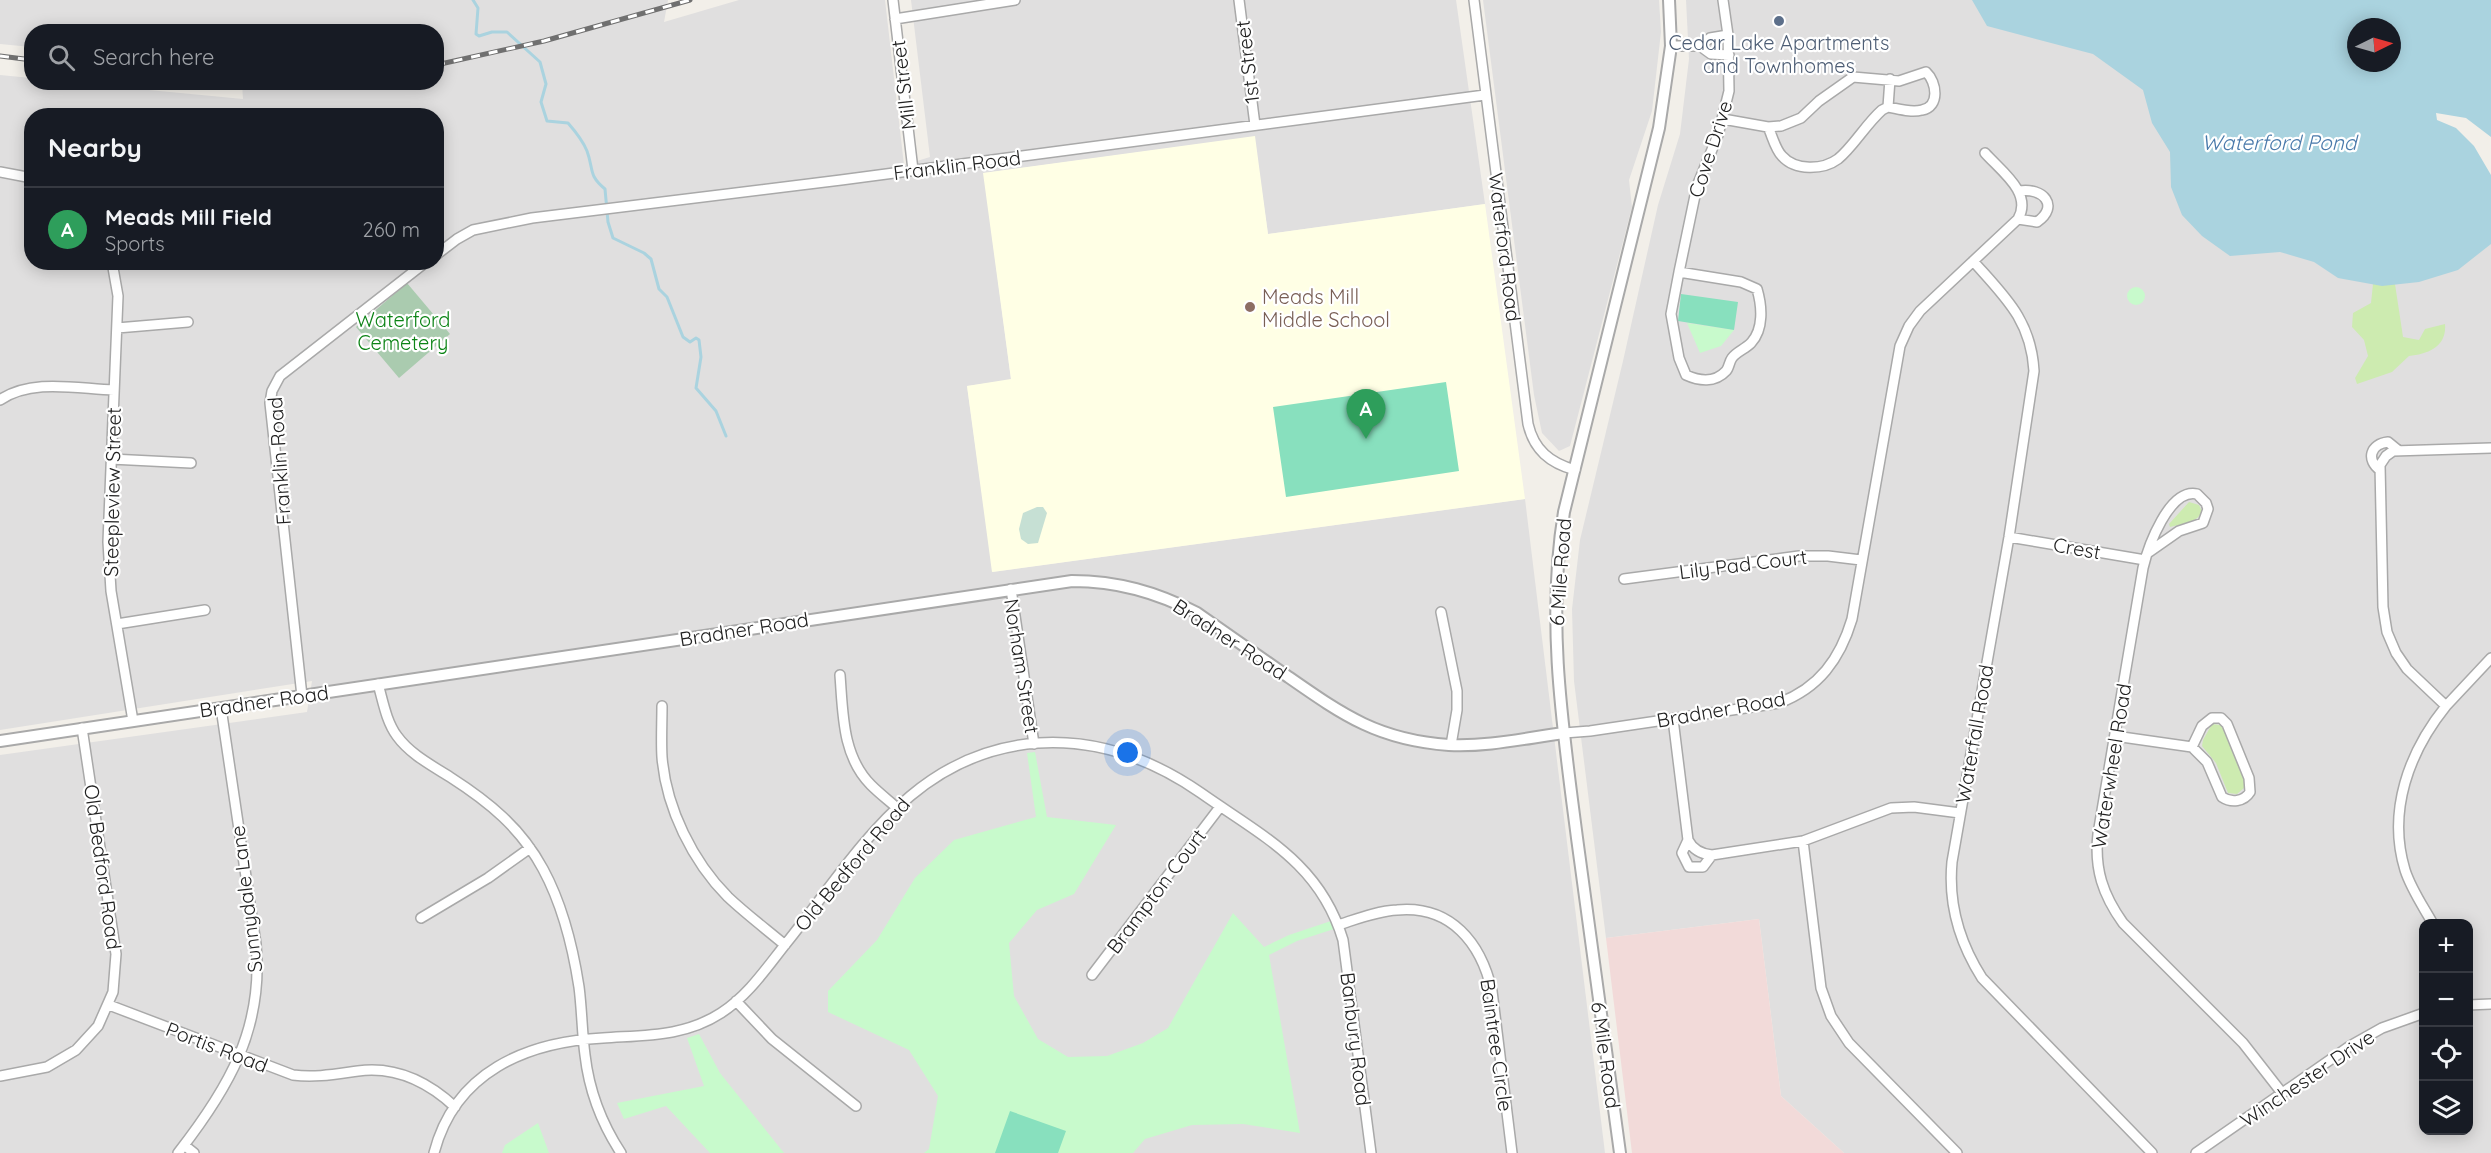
<!DOCTYPE html>
<meta charset="utf-8">
<style>
body{margin:0;font-family:Quicksand,sans-serif;background:#242831;color:#f1f3f6}
.controls{position:absolute;right:18px;bottom:18px;display:grid;overflow:hidden;border-radius:12px;box-shadow:0 3px 15px #0003}
.controls button{width:54px;height:54px;display:grid;place-items:center;padding:0;border:0;border-bottom:2px solid #363941;background:#171b24;color:#f1f3f6;font:30px sans-serif}
.compass{position:absolute;left:2347px;top:18px;width:54px;height:54px;border-radius:50%;background:#171b24;box-shadow:0 3px 15px #0003;rotate:85deg}
.you{position:absolute;left:1128px;top:753px;width:21px;height:21px;margin:-15px;border:4px solid #fff;border-radius:50%;background:#1a73e8;box-shadow:0 0 0 9px #1a73e833}
.badge{display:grid;place-items:center;width:39px;height:39px;border-radius:50%;background:#7c3aed;color:#fff;font-size:20px;font-weight:700}
.pin{position:absolute;translate:-50% -50px;filter:drop-shadow(0 2px 3px #0008)}
.pin::after{content:'';position:absolute;top:32px;width:21px;height:18px;background:inherit;clip-path:polygon(0 0,100% 0,50% 100%)}
.list{margin:0;padding:0;list-style:none}
h2{display:flex;justify-content:space-between;align-items:center;height:78px;margin:0;padding:0 24px;font-size:26px}
h2 small{font-size:20px;font-weight:400;color:#9ea1a6}
.list li{display:grid;grid-template-columns:39px 1fr auto;gap:18px;align-items:center;box-sizing:border-box;height:84px;padding:0 24px;border-top:2px solid #363941}
.list b{display:block;font-size:22px;white-space:nowrap}
.list p{margin:0;font-size:20px;white-space:nowrap;color:#9ea1a6}
.list em{font-size:20px;font-style:normal;color:#9ea1a6}
.icon{flex:none;width:33px;height:33px;fill:none;stroke:currentColor;stroke-width:2;stroke-linecap:round;stroke-linejoin:round}
.map{position:relative;flex:none;width:2491px;height:1153px;overflow:hidden}
.search{position:absolute;background:#171b24;box-shadow:0 3px 15px #0003;left:24px;top:24px;width:420px;height:66px;display:flex;align-items:center;gap:15px;box-sizing:border-box;padding:0 21px;border-radius:24px;color:#9ea1a6;font-size:22px}
.panel{position:absolute;background:#171b24;box-shadow:0 3px 15px #0003;left:24px;top:108px;width:420px;height:162px;border-radius:24px}
.map>svg:first-child{display:block}
.residential{fill:#e0dfdf;fill-rule:evenodd}
.commercial{fill:#f2dad9}
.education{fill:#ffffe5}
.grass{fill:#cdebb0}
.wetland{fill:#c6e0d4}
.cemetery{fill:#aacbaf}
.park{fill:#c8facc}
.pitch{fill:#88e0be}
.water{fill:#aad3df;fill-rule:evenodd}
.lines{fill:none;stroke-linecap:round;stroke-linejoin:round}
.stream{stroke:#aad3df;stroke-width:3}
.minor-casing{stroke:#a9a9a9;stroke-width:12}
.tertiary-casing{stroke:#a9a9a9;stroke-width:14}
.minor{stroke:#fff;stroke-width:9}
.tertiary{stroke:#fff;stroke-width:10}
.rail-casing{stroke:#707070;stroke-width:5}
.rail{stroke:#fff;stroke-width:3;stroke-dasharray:9;stroke-linecap:butt}
.service-dot{fill:#5c6f8a;stroke:#fff;stroke-width:2}
.education-dot{fill:#8d6e63;stroke:#fff;stroke-width:2}
.labels{text-anchor:middle;dominant-baseline:central;stroke-width:4.5;stroke-linejoin:round;paint-order:stroke}
.service-label{font-size:20px;fill:#4e5e75;stroke:#fff}
.street-label{font-size:20px;fill:#222;stroke:#fff}
.education-label{font-size:20px;fill:#785e54;stroke:#fff;text-anchor:start}
.park-label{font-size:20px;fill:#0c8416;stroke:#fff}
.water-label{font-size:21px;font-style:italic;fill:#4a7aab;stroke:#fff}
</style>
<div class="map">
<svg width="2491" height="1153" viewBox="0 0 2491 1153">
<rect width="100%" height="100%" fill="#f2efe9"/>
<path class="residential" d="M0 0H668L664 22 739 0H885L904 165 930 157 911 0H1456L1485 204 1268 234 1254 137 984 173 1011 380 967 386 993 572 1525 499 1605 1153H0V755L307 712 312 681 0 730V75L31 78 32 82 76 83 243 99 242 83 436 82V32H32L31 47 0 44ZM32 116H436V262H32Z
M1483 0H1659L1661 32 1652 111 1629 180 1632 207 1570 446 1559 451 1542 433 1534 395Z
M1686 0H2491L2402 94 2491 202V1153H1844L1781 1096 1759 919 1606 938 1574 681 1572 609 1580 540 1623 361 1658 205 1680 134 1689 59ZM2356 27H2392V63H2356ZM2424 924H2468V1130H2424Z"/>
<path class="commercial" d="M1759 919 1781 1096 1844 1153H1632L1606 938Z"/>
<path class="education" d="M1255 136 1268 234 1485 204 1525 499 992 572 967 386 1011 379 983 173Z"/>
<path class="grass" d="M2373 284H2395L2403 337 2419 340 2425 329 2445 324C2447 347 2428 354 2409 356L2392 372 2357 384 2355 378 2368 356 2364 340 2352 327 2353 313 2371 303Z
M2189 502 2199 505 2202 511C2198 523 2181 524 2170 527L2169 524Z
M2212 724 2220 725 2223 728 2245 782 2244 788 2237 794 2228 793 2216 763 2202 746 2203 740Z"/>
<path class="wetland" d="M1037 507H1043L1047 513 1038 543 1028 544 1021 539 1019 529 1023 513Z"/>
<path class="cemetery" d="M407 283 450 334 399 378 356 327Z"/>
<path class="park" d="M2127 296a9 9 0 1 1 18 0a9 9 0 1 1-18 0Z
M1687 323 1734 330 1721 346 1700 353Z
M1035 752 1047 817 1116 825 1074 894 1037 910 1009 943 1014 996 1038 1039 1068 1057 1107 1056 1143 1043 1168 1028 1233 913 1264 947 1289 935 1331 921 1334 929 1297 941 1269 955 1300 1133 1243 1124 1192 1125 1145 1139 1133 1153H924L929 1149 938 1096 909 1050 828 1012V991L877 940 915 878 954 840 1036 817 1027 753Z
M699 1034 720 1073 784 1153H710L666 1106 624 1119 617 1103 704 1086 687 1038Z
M538 1123 549 1153H502L505 1145Z"/>
<path class="pitch" d="M1681 294 1738 302 1734 330 1678 321Z
M1446 382 1459 471 1286 497 1273 407Z
M1010 1111 1066 1131 1058 1153H995Z"/>
<path class="water" d="M1972 0H2491V137L2466 118 2436 113 2437 120 2456 128 2474 146 2491 175V244L2458 270 2419 282 2382 286 2338 278 2314 262 2280 252 2230 256 2202 236 2182 215 2171 187 2170 152 2152 123 2143 90 2093 54 1987 26ZM2356 27H2392V63H2356Z"/>
<g class="lines">
<path class="stream" d="M473 0 478 8 476 34 479 36 492 32H507L540 62 546 84 541 102 547 121 568 123C575 131 583 141 587 151 594 170 588 175 605 189L608 222 613 238 644 253 651 259 659 289 667 297 683 337 690 342 696 338 699 340 701 357 696 388 716 411 726 436"/>
<g class="minor-casing">
<path id="minor" d="M893 0 913 170
M1239 0 1255 125
M1474 0 1528 424C1534 450 1550 463 1575 470
M895 19 1015 0
M1728 35 1710 38 1700 46 1711 54 1729 55
M1671 46H1700
M1888 107 1890 79
M1723 119 1768 127 1781 126 1801 118 1819 101 1853 77 1899 81 1926 72C1937 82 1940 107 1922 110 1911 113 1899 109 1888 107L1882 110C1866 124 1853 147 1838 159 1823 170 1795 171 1782 156 1775 149 1772 135 1768 127
M0 172 32 178
M2018 219 2037 222C2060 206 2043 187 2019 191
M436 255 457 239 473 230 532 218 841 180 1485 95
M1973 261C2005 297 2031 320 2034 371L2009 537 1952 862C1948 905 1959 942 1982 978L2152 1153
M112 262 118 296 108 542 111 591 133 721
M1679 272 1741 282 1757 289C1762 306 1764 329 1751 343 1745 349 1736 352 1732 358 1729 362 1729 368 1726 371 1715 383 1699 381 1686 375L1679 358 1671 314Z
M1679 272 1697 186 1718 135 1729 91 1728 35 1723 0
M117 328 188 322
M0 400C32 378 78 389 114 390
M2491 448 2393 451 2386 456 2380 465 2383 607 2387 632 2396 653 2407 669 2446 706 2491 658
M111 459 191 463
M2380 470C2366 460 2370 444 2388 442L2399 451
M2009 537 2145 560
M2149 552 2179 531 2203 523 2208 509 2206 503 2197 494C2169 488 2148 547 2143 568L2098 834C2094 869 2103 895 2123 923L2243 1043 2282 1093
M1624 579 1799 556H1828L1861 560
M1011 589 1034 744
M1441 612 1457 691V710L1451 745
M117 624 205 610
M840 675C843 713 842 756 871 785 879 793 888 800 896 807
M378 684C383 701 386 721 397 736 410 754 431 765 450 777 489 802 521 828 543 869 562 904 573 948 579 987 582 1010 582 1033 585 1055 589 1090 602 1124 621 1153
M302 696 270 403 272 391 280 376 426 262
M662 706C662 723 661 741 662 757 666 808 693 862 728 897 746 914 766 929 785 945
M2212 718H2221L2227 724 2249 778 2250 792C2244 802 2231 803 2222 797L2207 762 2192 747 2202 726Z
M1673 719 1688 840C1693 850 1701 854 1712 855L1803 841 1891 808 1914 807 1960 813
M1564 733 1590 731 1779 703C1819 688 1840 659 1852 619L1900 346 1909 326 1920 311 2018 219C2033 193 2001 171 1985 153
M2115 736 2192 747
M1688 840 1682 853 1689 867H1703L1712 855
M1803 841 1821 988 1831 1016 1849 1043 1957 1153
M421 918 488 878 530 848
M2433 924C2423 906 2411 889 2405 870 2387 811 2409 752 2446 706
M1338 925C1357 919 1377 911 1397 910 1451 905 1481 943 1492 991L1512 1153
M1092 975 1220 807
M736 1001 772 1039 856 1106
M109 1005 293 1075C315 1078 336 1074 358 1071 396 1066 427 1081 455 1107
M2468 1005 2491 1004
M0 1076 47 1067 76 1050 98 1026 113 992 116 954 82 728
M184 1145 194 1153
M178 1153C228 1089 264 1029 256 944L221 708
M434 1153C455 1072 526 1042 603 1038 645 1035 684 1037 721 1013 749 995 767 967 788 941 858 853 913 752 1038 743 1099 739 1152 759 1201 793 1262 836 1320 863 1343 940L1371 1153
M2196 1153 2350 1046 2382 1028 2424 1013"/>
</g>
<g class="tertiary-casing">
<path id="tertiary" d="M0 741 1072 581C1117 581 1156 592 1197 613 1227 634 1257 655 1287 676 1343 715 1378 740 1449 745 1487 747 1526 738 1564 733
M1620 1153C1605 1048 1591 943 1577 838 1563 730 1546 621 1564 512L1659 128 1671 46 1669 0"/>
</g>
<use href="#minor" class="minor"/>
<use href="#tertiary" class="tertiary"/>
<g class="rail-casing">
<path id="rail" d="M0 56 32 60
M436 65 544 41 690 0"/>
</g>
<use href="#rail" class="rail"/>
</g>
<circle class="service-dot" cx="1779" cy="21" r="6"/>
<circle class="education-dot" cx="1250" cy="307" r="6"/>
<g class="labels">
<g class="service-label">
<text x="1779" y="42">Cedar Lake Apartments<tspan x="1779" dy="23">and Townhomes</tspan></text>
</g>
<g class="street-label">
<text transform="translate(1247 62) rotate(-97)">1st Street</text>
<text transform="translate(903 85) rotate(-97)">Mill Street</text>
<text transform="translate(1710 149) rotate(-72)">Cove Drive</text>
<text transform="translate(957 165) rotate(-7)">Franklin Road</text>
<text transform="translate(1505 247) rotate(83)">Waterford Road</text>
<text transform="translate(279 461) rotate(-94)">Franklin Road</text>
<text transform="translate(112 492) rotate(-89)">Steepleview Street</text>
<text transform="translate(2077 548) rotate(10)">Crest</text>
<text transform="translate(1743 564) rotate(-7)">Lily Pad Court</text>
<text transform="translate(1560 572) rotate(-86)">6 Mile Road</text>
<text transform="translate(744 629) rotate(-9)">Bradner Road</text>
<text transform="translate(1230 639) rotate(33)">Bradner Road</text>
<text transform="translate(1022 666) rotate(81)">Norham Street</text>
<text transform="translate(264 701) rotate(-8)">Bradner Road</text>
<text transform="translate(1721 709) rotate(-10)">Bradner Road</text>
<text transform="translate(1974 734) rotate(-80)">Waterfall Road</text>
<text transform="translate(2111 766) rotate(-81)">Waterwheel Road</text>
<text transform="translate(852 864) rotate(-50)">Old Bedford Road</text>
<text transform="translate(103 867) rotate(82)">Old Bedford Road</text>
<text transform="translate(1156 891) rotate(-53)">Brampton Court</text>
<text transform="translate(246 899) rotate(-97)">Sunnydale Lane</text>
<text transform="translate(1356 1039) rotate(83)">Banbury Road</text>
<text transform="translate(1497 1045) rotate(82)">Baintree Circle</text>
<text transform="translate(217 1047) rotate(21)">Portis Road</text>
<text transform="translate(1606 1055) rotate(82)">6 Mile Road</text>
<text transform="translate(2307 1078) rotate(-34)">Winchester Drive</text>
</g>
<g class="education-label">
<text x="1262" y="296">Meads Mill<tspan x="1262" dy="23">Middle School</tspan></text>
</g>
<g class="park-label">
<text x="403" y="319">Waterford<tspan x="403" dy="23">Cemetery</tspan></text>
</g>
<g class="water-label">
<text x="2279" y="142">Waterford Pond</text>
</g>
</g>
</svg>
<div class="controls">
<button>+</button>
<button>−</button>
<button><svg class="icon" aria-label="locate" viewBox="0 0 24 24"><circle cx="12" cy="12" r="6"/><path d="M12 2v4M12 18v4M2 12h4M18 12h4"/></svg></button>
<button><svg class="icon" aria-label="layers" viewBox="0 0 24 24"><path d="M12 4l9 5-9 5-9-5zM3 14l9 5 9-5"/></svg></button>
</div>
<svg class="compass" viewBox="-18 -18 36 36"><path d="M0-13l5 13h-10z" fill="#e53935"/><path d="M0 13l5-13h-10z" fill="#9ea1a6"/></svg>
<div class="you"></div>
<div class="pin badge" style="left:1366px;top:439px;background:#2e9e5b">A</div>
<div class="search"><svg class="icon" aria-label="search" viewBox="0 0 24 24"><circle cx="10" cy="10" r="6"/><path d="M15 15l6 6"/></svg>Search here</div>
<section class="panel">
<h2>Nearby<small></small></h2>
<ul class="list">
<li><span class="badge" style="background:#2e9e5b">A</span><div><b>Meads Mill Field</b><p>Sports</p></div><em>260 m</em></li>
</ul>
</section>
</div>
